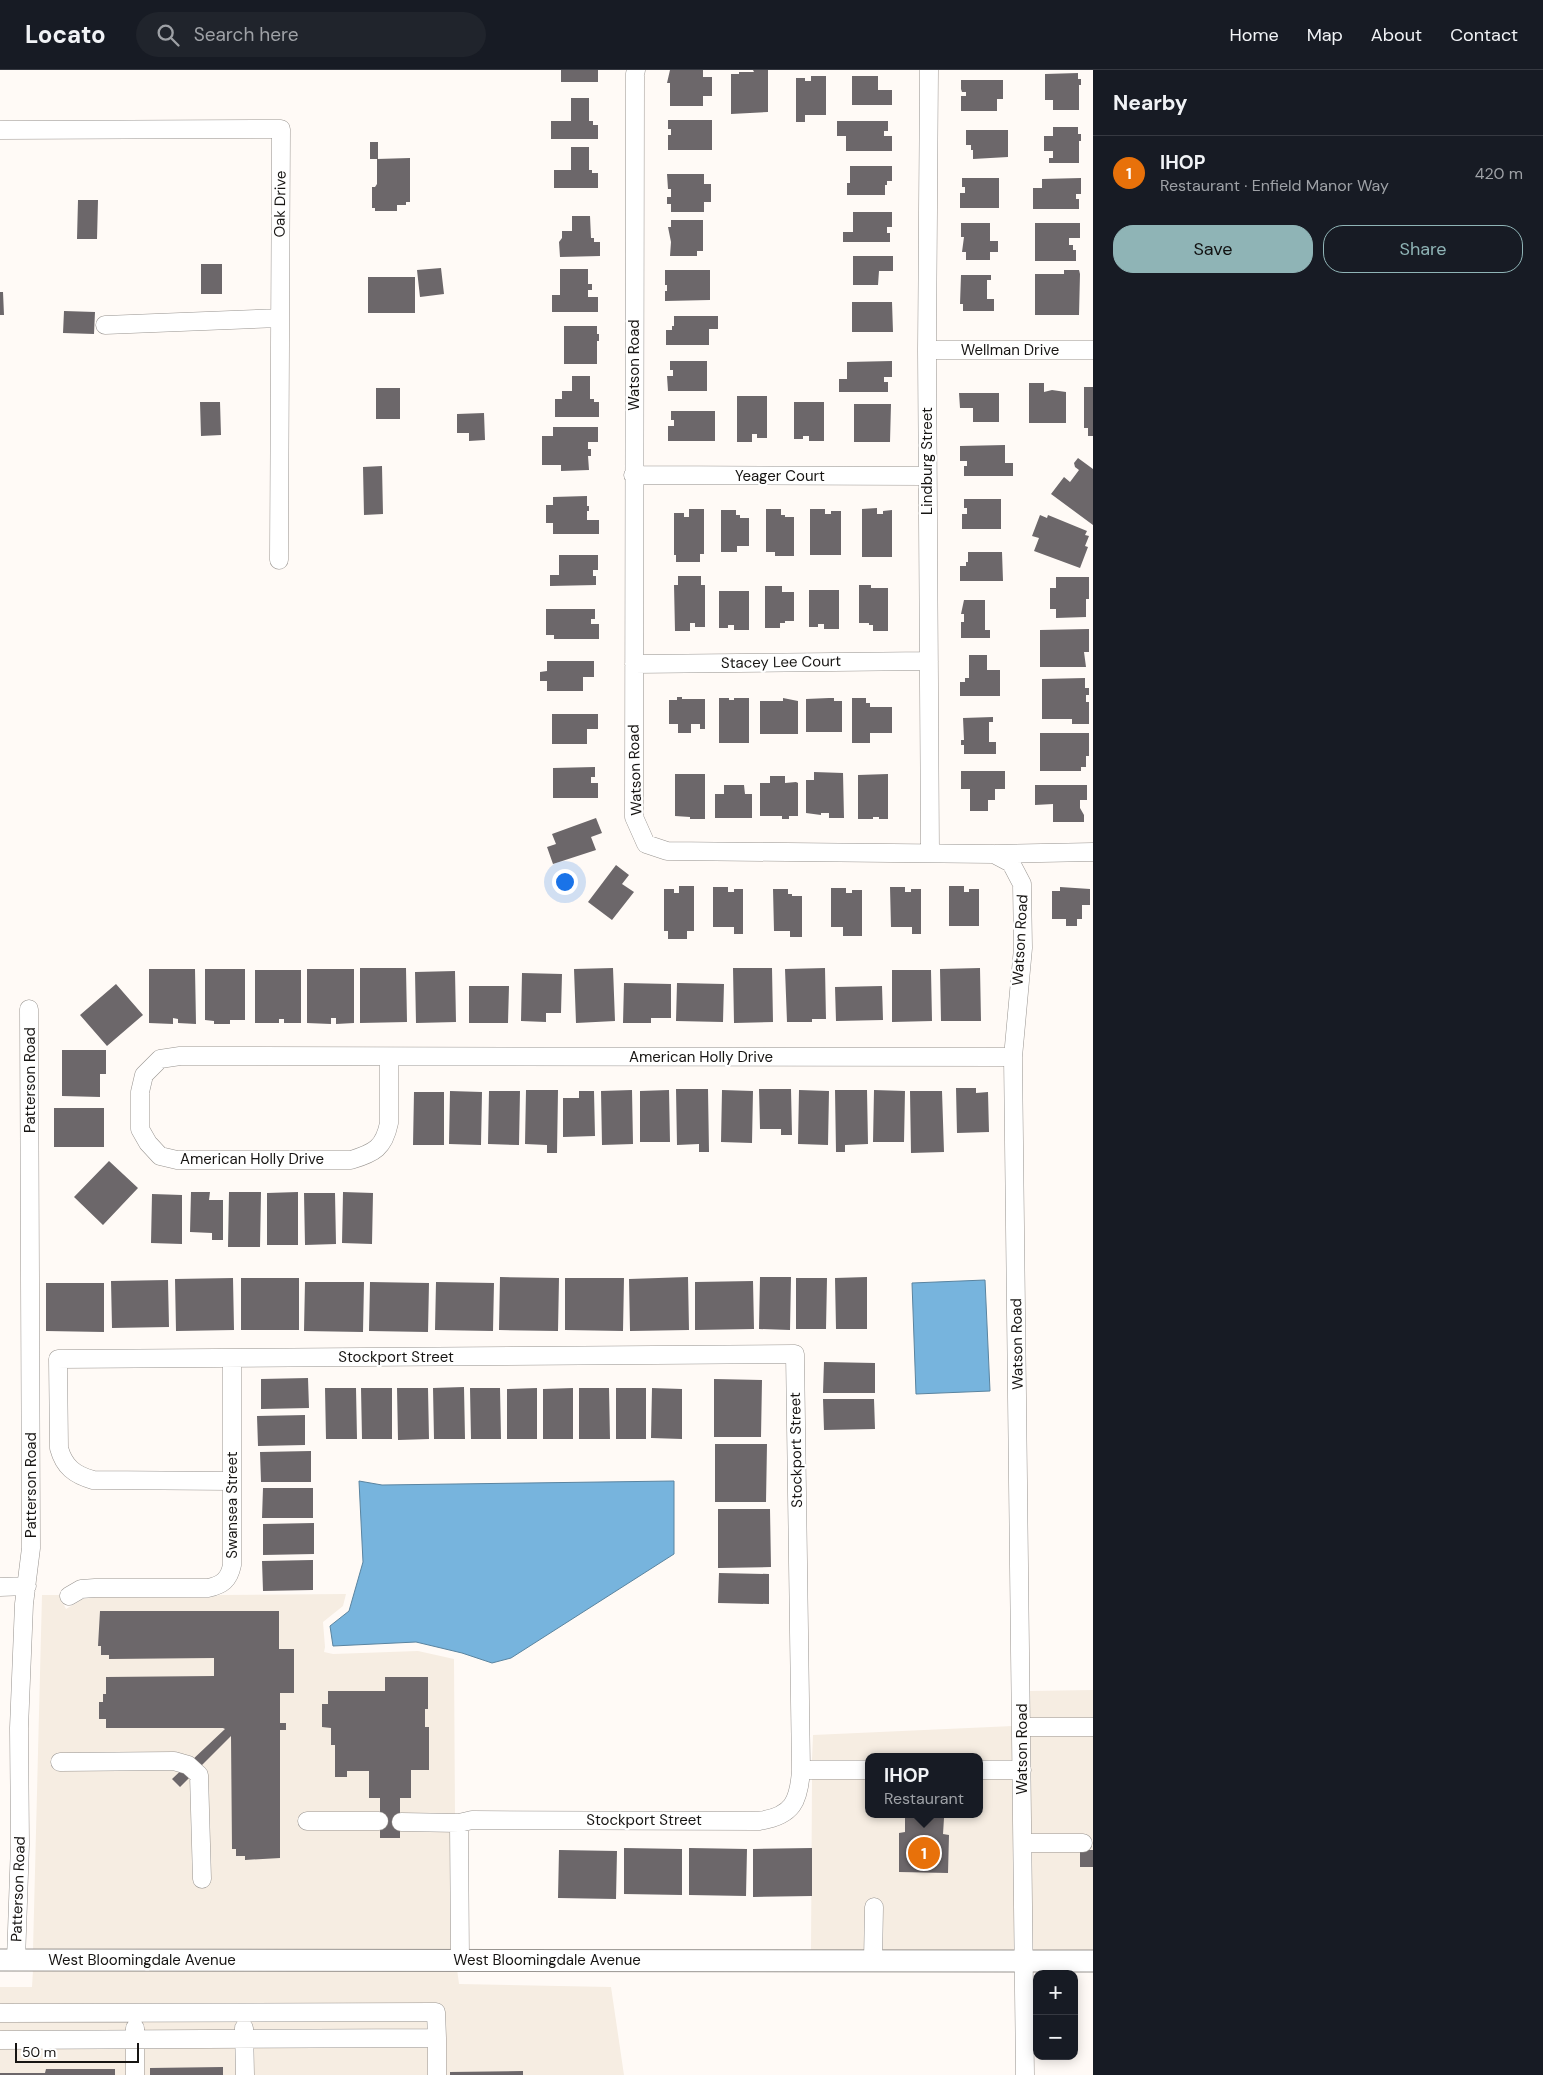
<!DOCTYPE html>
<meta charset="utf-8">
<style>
body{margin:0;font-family:"DM Sans",sans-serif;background:#20242c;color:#f1f3f6}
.controls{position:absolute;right:15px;bottom:15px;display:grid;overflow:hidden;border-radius:10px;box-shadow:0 2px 12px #0003}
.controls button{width:45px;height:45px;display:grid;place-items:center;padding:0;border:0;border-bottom:1px solid #363941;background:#171b24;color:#f1f3f6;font:25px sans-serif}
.scale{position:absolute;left:15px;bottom:12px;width:124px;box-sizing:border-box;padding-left:5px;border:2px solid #171513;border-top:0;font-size:14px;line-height:18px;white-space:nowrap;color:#171513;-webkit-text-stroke:4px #fff;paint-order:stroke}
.you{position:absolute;left:564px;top:811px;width:18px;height:18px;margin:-12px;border:4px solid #fff;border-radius:50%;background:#1a73e8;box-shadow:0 0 0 8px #1a73e833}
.badge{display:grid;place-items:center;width:32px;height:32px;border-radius:50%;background:#8fb4b6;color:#fff;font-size:16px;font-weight:700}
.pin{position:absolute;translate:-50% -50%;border:2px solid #fff;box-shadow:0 1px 5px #0006}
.popup{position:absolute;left:865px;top:1683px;width:118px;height:65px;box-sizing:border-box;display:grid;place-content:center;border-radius:10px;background:#171b24;filter:drop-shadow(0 1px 4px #0005);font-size:16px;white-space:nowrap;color:#9ea1a6}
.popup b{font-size:19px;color:#f1f3f6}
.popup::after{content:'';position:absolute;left:50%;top:100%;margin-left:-10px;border:10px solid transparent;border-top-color:#171b24}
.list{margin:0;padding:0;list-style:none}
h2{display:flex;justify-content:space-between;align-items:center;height:65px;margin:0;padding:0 20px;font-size:21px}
h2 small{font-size:16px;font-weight:400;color:#9ea1a6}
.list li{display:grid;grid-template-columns:32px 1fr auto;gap:15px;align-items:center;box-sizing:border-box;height:75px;padding:0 20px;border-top:1px solid #363941}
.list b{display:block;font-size:19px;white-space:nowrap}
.list p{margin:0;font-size:16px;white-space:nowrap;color:#9ea1a6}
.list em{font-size:16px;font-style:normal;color:#9ea1a6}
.actions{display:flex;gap:10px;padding:15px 20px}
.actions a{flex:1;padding:11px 0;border:1px solid #8fb4b6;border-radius:20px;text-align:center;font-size:18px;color:#8fb4b6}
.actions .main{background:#8fb4b6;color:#111}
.icon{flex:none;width:28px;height:28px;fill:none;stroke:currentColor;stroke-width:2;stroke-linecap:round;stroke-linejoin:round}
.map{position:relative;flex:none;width:1093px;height:2005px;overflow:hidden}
header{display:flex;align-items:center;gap:30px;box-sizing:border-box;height:70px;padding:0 25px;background:#171b24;border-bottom:1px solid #363941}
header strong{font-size:24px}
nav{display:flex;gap:28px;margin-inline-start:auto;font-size:18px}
.search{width:350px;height:45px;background:#20242c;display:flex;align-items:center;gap:12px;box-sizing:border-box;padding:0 18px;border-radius:28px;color:#9ea1a6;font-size:19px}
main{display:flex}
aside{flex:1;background:#171b24}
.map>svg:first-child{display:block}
.built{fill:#f6ede2}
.water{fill:#77b4dd;stroke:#5a84a0}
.building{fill:#6c676a}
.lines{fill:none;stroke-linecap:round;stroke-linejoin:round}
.minor-casing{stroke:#989490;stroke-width:19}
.major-casing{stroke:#989490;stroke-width:23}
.minor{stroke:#fff;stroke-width:18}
.major{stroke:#fff;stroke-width:21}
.labels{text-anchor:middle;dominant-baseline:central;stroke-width:4.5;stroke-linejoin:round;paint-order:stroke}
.street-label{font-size:15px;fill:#171513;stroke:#fff}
</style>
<header>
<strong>Locato</strong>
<div class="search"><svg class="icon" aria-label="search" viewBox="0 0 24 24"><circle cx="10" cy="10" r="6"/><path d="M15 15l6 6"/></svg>Search here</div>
<nav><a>Home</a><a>Map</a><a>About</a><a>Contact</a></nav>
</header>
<main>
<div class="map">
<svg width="1093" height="2005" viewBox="0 0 1093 2005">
<rect width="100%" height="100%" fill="#fffaf6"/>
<path class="built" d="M346 1524 343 1536 323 1552 325 1577 324 1582 333 1584 418 1581 454 1589 455 1746 452 1880H33L42 1525H59L66 1539 83 1529 96 1527 208 1528 220 1525Z
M1093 1620V1881H1032L1030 1621Z
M1013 1656V1690H979V1687H869V1690H812L813 1665Z
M812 1709H869V1744H979V1709H1014L1015 1881H811Z
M457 1899 459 1914 611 1917 624 2005H0V1917H32L33 1900Z"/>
<path class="water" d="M985 1210 990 1321 916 1324 912 1213Z
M359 1411 382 1415 674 1411V1484L511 1588 492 1593 462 1583 416 1572 333 1576 330 1556 349 1541 363 1492Z"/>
<path class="building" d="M561 0H598V12H561Z
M670 0H703V7H712V26H703V36H670V13H667Z
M753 0H768V42L731 44V4H739V2H754Z
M1078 3V9H1081V15H1079V40H1053V30H1045V4Z
M811 6H826V45H805V52H796V8H805V11H811Z
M852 6H878V20H892V35H852Z
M961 10H1003V29H997V41H961V26H966V22H962L961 19Z
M571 28H589V51H593V55H598V69H551V51H571Z
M668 50H712V80H668V65H671V59H668Z
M837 51H888V61H884V66H892V81H846V66H837Z
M1053 57H1078V64H1081V71H1079V93H1049V88H1053V81H1044V66H1053Z
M966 60H1008V87L973 89V80H971V75H966Z
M370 72H378V89H370Z
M571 77H589V100H592V103H598V118H554V100H571Z
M410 88V132H406V135H397V141H375V138H372V117H375L377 114V89Z
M850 96H892V111H887V115H885V125H847V113H850Z
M667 104H704V114H711V132H704V142H671V134H667V127H671V119H668Z
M962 108H999V138H960V123H965V117H962Z
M1081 108V124H1076V129H1079V139H1033V118H1042V109Z
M78 130H98L97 169H77Z
M853 142H892V157H887V163H890V172H843V162H853Z
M572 146H590L591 168H594V172H600V186L560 187 559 172 562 168V161H572Z
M671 150H703V181H697V186H670L671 172 668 157H671Z
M961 153H990V171H998V182H990V190H966V182H962L964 167H961Z
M1035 153H1080V168H1069V175H1073V180H1076V191H1035Z
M853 186H893V201H879L878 215H853Z
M201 194H222V224H201Z
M441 198 444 224 420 227 417 200Z
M560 199H588V214H592V220H588V227H598V242H552V225H560Z
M665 200H710V230L665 231V221H667V215H665Z
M1064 200H1079L1080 204 1079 245H1035V204H1064Z
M961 205H991V210H987V229H994V241H963V234H960Z
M368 207H415V243H368Z
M0 222H3L4 245H0Z
M852 232H892L893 262H852Z
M64 241 95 242 94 264 63 263Z
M674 246H718V259H709V275H666V260H672V256H674Z
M564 256H597V264H599V271H597V294H564Z
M670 291H707V321H668L667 306H673V300H670Z
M892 291V307H884V312H888V322H839V309H847V292Z
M572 306H590V329H594V332H599V347H555V329H562V321H572Z
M1029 313H1044V322L1052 320 1066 322V353H1029Z
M1084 317H1093V366H1088V358H1084Z
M376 318H400V349H376Z
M959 323H999V352H973V338H960Z
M737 326H767V368H757V364H752V372H737Z
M200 332H220L221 365 201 366Z
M794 332H824V371H809V366H803V369H794Z
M854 334H891L890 372H854Z
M671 341H715V371H668V356H674V350H671Z
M484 343 485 370 469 371V363H457V344Z
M553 357H598V372H588V379H591V386H588L589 400 561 401V395H542V366H553Z
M1005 375V393H1013V406H964V396H967V391H960V376Z
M1078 388 1093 399V455L1051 424 1064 407 1070 412 1079 400 1075 397 1074 393Z
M382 396 383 444 364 445 363 397Z
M587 426V436H589V441H587V450H599V464H553V453H546V435H553V427Z
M964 429H1001V459H962V444H967V438H964Z
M877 438V444H883V441L892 440V487H862V439Z
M689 439H704V484H700V492H676V485H674V443H684V447H689Z
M766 439H781V445H785V447H794V486H775V482H766Z
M810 439H825V444H831V441H841V485H810Z
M721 440H736V445H740V448H749V476H737V482H721Z
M1040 445 1047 448 1048 445 1087 461 1085 465 1089 466 1085 476 1088 477 1080 498 1034 481 1039 468 1032 466Z
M968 482H1002L1003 511H960V496H966V492H968Z
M559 485H598V500H593V506H596V515L550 516V505H559Z
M678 506H701V515H705V557H695V553H690V561H675L674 515H678Z
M1056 507H1089V529H1086V547L1056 548V539H1050V518H1056Z
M859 515H871V518H888V561H873V555H869V553H859Z
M765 516H782V522H794V551H785V553H780V558H765Z
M809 520H839V559H824V554H818V557H809Z
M719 521H749V560H734V555H728V558H719Z
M964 530H985V560H990V568H961V552H964V544H961Z
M546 539H595V549H591V554H599V569H554V565H546Z
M1089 559V582H1084L1086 597H1040V560Z
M969 585H987V600H1000V626H960V612H965V608H969Z
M547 591H594V607H583V621H547V611H540V602L547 601Z
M1085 608V618H1089V625H1086V632H1089V654H1072V649H1042V609Z
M677 627H682V629H705V659H700V654H691V663H678V654H669V630H677Z
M719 628H729V630H734V628H749V673H719Z
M783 628 798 631V664H760V631H783Z
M829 628H834V631H842V662H806V629Z
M852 628H866V633H870V637H892V663H870V673H852Z
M552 644H598V659H587V674H552Z
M993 647V652H989V672H996V684H964V675H961V670H964L963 648Z
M1040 663H1089V686H1086V697H1081V701H1040Z
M595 697V707H591V713H598V728H553V698Z
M961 701H1005V719H995V730H988V741H970V719H961Z
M814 702 843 703 844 748H829V743H821V745L806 743V710H814Z
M675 704H705V749H690V747L675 746Z
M888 704V749H879V747H873V749H858V705Z
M770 706H785V713L796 712 798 713V746H789V749H782V746H760V713H770Z
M724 715H744L745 724H752V748H715V724H724Z
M1035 715H1087V730H1080V738L1084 745V752H1053V734L1035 735Z
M596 748 602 763 591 767 596 780 553 794 547 777 556 774 552 764Z
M616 795 629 805 622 814 634 822 612 850 588 832Z
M679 816H694V861H687V869H668V861H664V819H674V823H679Z
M949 816H964V822H969V819H979V856H949Z
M713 817H728V822H734V819H743V864H734V857H713Z
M890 817H905V822H911V819H921V864H912V857H891Z
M1060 817 1090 819V835H1082V849H1077V856H1066V849H1052V821H1060Z
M831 818H846V823H852V820H862V866H843V857H831Z
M773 819H788V824H792V826H802V867H790V861H774Z
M360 898H406L407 952 360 953Z
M613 898 615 951 576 953 574 899Z
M733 898H772L773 952 734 953Z
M825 898 826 949H812V952H787L785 899Z
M980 898 981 951H941L940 899Z
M149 899H195L196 954 178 953V949L173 948V954L149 953Z
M205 899H245V950H230V954H214V951L205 950Z
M307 899H354V953L336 954V948H331V954L307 953Z
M255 900H301V953H284V949H279V953H255Z
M892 900H931L932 951 892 952Z
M455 901 456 952 416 953 415 902Z
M522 903 562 904 561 943H546V952L521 951Z
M624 913 671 914V948H651V953H623Z
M677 913 724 914 723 952 676 951Z
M116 914 143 945 107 976 80 945Z
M469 916H509L508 953H469Z
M882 916 883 950 836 951 835 917Z
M62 980H106V1004H100V1027L62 1026Z
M956 1018H976V1023L988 1022 989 1062 957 1063Z
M676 1019H708L709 1082H699V1074L677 1075Z
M759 1019H791L792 1065H781V1059H760Z
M526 1020H558L557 1083H547V1075L525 1074Z
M632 1020 633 1074 602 1075 601 1021Z
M669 1020 670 1072H640V1021Z
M722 1020 753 1021 752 1073 721 1072Z
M799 1020 829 1021 828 1075 798 1074Z
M835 1020H867L868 1074 845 1075V1082H836Z
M874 1020 905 1021 904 1072H873Z
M450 1021 482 1022 481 1075 449 1074Z
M489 1021H520L519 1075 488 1074Z
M579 1021H594L595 1066 563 1067V1028H579Z
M910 1021H942L944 1082 911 1083Z
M414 1022H444V1075H413Z
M54 1038H104V1077H54Z
M109 1091 138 1118 103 1155 74 1127Z
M191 1122H210L209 1130H223V1170H212V1163L190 1162Z
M229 1122H261L260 1177H228Z
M298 1122V1175H267V1123Z
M343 1122 373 1123 372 1174 342 1173Z
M304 1123H335L336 1174 305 1175Z
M152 1124 182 1125V1174L151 1173Z
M500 1207 559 1208 558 1261 499 1260Z
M688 1207 689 1260 630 1261 629 1209Z
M760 1207H791L790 1260 759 1259Z
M867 1207V1259H836L835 1208Z
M233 1208 234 1260 176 1261 175 1209Z
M241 1208H299V1260H241Z
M565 1208H624L623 1261 565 1260Z
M796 1208H827L826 1259H796Z
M168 1210 169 1257 112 1258 111 1211Z
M753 1211 754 1259 695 1260V1212Z
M305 1212H364L363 1262 304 1261Z
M370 1212 429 1213 428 1262 369 1261Z
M436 1212 494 1213 493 1261 435 1260Z
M46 1213H104V1262L46 1261Z
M824 1292 875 1293V1323H823Z
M308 1308 309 1338 261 1339V1309Z
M714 1309 762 1310 761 1367H714Z
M464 1317 465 1369H434L433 1318Z
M325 1318H356L357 1369H326Z
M361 1318H392V1369H362Z
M397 1318H428L429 1369 398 1370Z
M470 1318H500L501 1369H471Z
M537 1318V1369H507V1319Z
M573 1318V1369H543V1319Z
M579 1318H609L610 1369H579Z
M616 1318H646V1369H616Z
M652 1318 682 1319V1369L651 1368Z
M823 1329H874L875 1359 824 1360Z
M305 1345V1375L258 1376 257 1346Z
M715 1374H767L766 1432H715Z
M311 1381V1412H261L260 1382Z
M263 1418H313V1448H262Z
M718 1439H770L771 1497 718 1498Z
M314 1453V1484L263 1485V1454Z
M313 1490V1520L263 1521 262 1491Z
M719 1503 769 1504V1534L718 1533Z
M100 1541H279V1579H294V1623H280V1653H286V1660H280V1788L245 1790V1786H236V1779H232L231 1666 180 1717 172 1709 225 1659 223 1658H106V1649H99V1632H103V1624H106V1607L214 1606V1588L109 1589V1585H101V1576H98Z
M385 1607H428V1639H425V1657H429V1700H411V1728H400V1768H380V1728H369V1701H347V1707H335V1675H331V1658L322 1657V1634H328V1621H385Z
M905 1748H944L943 1764 949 1765 948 1803 899 1802V1763L905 1762Z
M624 1778 682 1779V1825L624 1824Z
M689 1778 747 1779 746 1826 689 1825Z
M812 1778V1826L753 1827V1779Z
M559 1780 617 1781 616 1829 558 1828Z
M1080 1780H1093V1797H1080Z
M223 1997V2005H150V1998Z
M46 1999H115V2005H0V2003H45Z
M523 2001V2005H450V2002Z"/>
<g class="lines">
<g class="minor-casing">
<path id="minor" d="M636 0 635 4 634 747 646 774 667 781 994 784 1011 793 1022 814 1023 878 1013 987 1025 2005
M929 0 927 280 930 782
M0 60 281 59 279 490
M105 255 279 248
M927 280H1093
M633 405 927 406
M634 594 929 591
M996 784 1093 782
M389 987V1053C384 1078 374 1083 351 1090H177L160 1086 148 1073 140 1059V1022L144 1005 160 989 180 986 1013 987
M232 1411 93 1410C75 1405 64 1397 59 1378L58 1289 795 1284 801 1700C799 1731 793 1746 759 1751L472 1750 459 1753 460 1889
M0 1517 27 1516
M69 1526 81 1519 95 1518H208C222 1515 229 1510 232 1495V1288
M1022 1657H1093
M60 1692 174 1691 188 1695 199 1705 202 1809
M801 1700H869
M979 1700H1022
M307 1751H379
M401 1752 459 1753
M1023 1773H1083
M16 1890 20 1774 19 1658 24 1534 31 1478 29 939
M873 1891 874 1837
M0 1943 436 1942 437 1968 0 1970
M135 1958V2005
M244 1958 245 2005
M437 1968V2005"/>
</g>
<g class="major-casing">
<path id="major" d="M0 1890 1093 1891"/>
</g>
<use href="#minor" class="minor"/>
<use href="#major" class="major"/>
</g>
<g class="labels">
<g class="street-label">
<text transform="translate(280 134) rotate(-89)">Oak Drive</text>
<text x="1010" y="280">Wellman Drive</text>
<text transform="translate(634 295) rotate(-90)">Watson Road</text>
<text transform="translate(927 391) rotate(-90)">Lindburg Street</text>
<text x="780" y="406">Yeager Court</text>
<text transform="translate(781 592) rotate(-1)">Stacey Lee Court</text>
<text transform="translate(635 700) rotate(-92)">Watson Road</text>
<text transform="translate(1020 870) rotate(-87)">Watson Road</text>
<text x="701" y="987">American Holly Drive</text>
<text transform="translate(30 1010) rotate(-90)">Patterson Road</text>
<text x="252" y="1089">American Holly Drive</text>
<text transform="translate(1017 1274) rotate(-91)">Watson Road</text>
<text x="396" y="1287">Stockport Street</text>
<text transform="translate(796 1380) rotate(-91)">Stockport Street</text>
<text transform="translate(31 1415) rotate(-90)">Patterson Road</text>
<text transform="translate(232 1435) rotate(-90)">Swansea Street</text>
<text transform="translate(1022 1679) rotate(-90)">Watson Road</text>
<text x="644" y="1750">Stockport Street</text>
<text transform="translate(18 1819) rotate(-88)">Patterson Road</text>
<text x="142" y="1890">West Bloomingdale Avenue</text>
<text x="547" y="1890">West Bloomingdale Avenue</text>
</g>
</g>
</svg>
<div class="controls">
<button>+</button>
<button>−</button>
</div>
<div class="scale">50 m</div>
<div class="you"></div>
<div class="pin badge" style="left:924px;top:1783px;background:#e8710a">1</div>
<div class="popup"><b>IHOP</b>Restaurant</div>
</div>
<aside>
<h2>Nearby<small></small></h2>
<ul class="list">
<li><span class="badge" style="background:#e8710a">1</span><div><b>IHOP</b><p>Restaurant · Enfield Manor Way</p></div><em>420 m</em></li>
</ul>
<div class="actions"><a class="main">Save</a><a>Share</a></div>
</aside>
</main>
